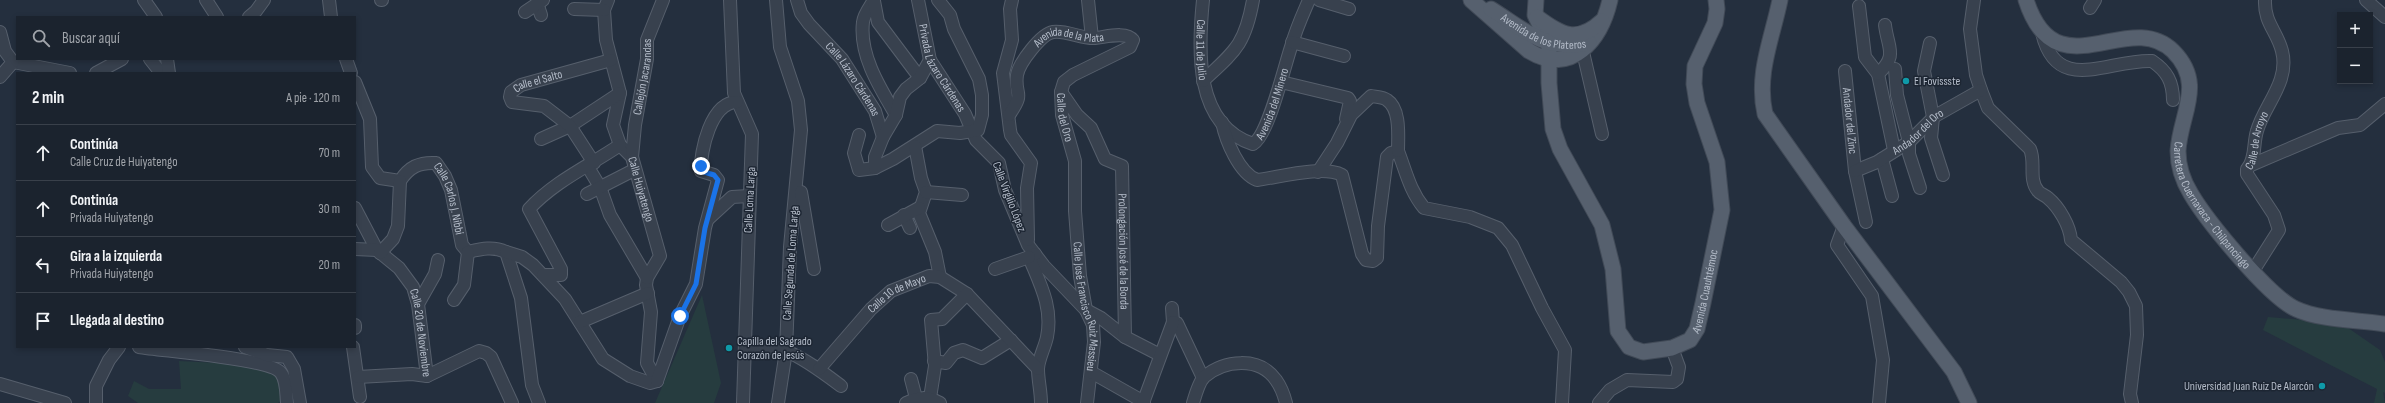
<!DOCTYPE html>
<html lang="es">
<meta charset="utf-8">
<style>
body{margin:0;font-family:"Sofia Sans Condensed",sans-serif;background:#282f3a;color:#f1f3f6}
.controls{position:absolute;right:12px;top:12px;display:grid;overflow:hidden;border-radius:0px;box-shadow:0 2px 6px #0003}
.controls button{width:36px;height:36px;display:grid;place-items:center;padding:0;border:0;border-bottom:1px solid #39404a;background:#1b232e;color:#f1f3f6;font:20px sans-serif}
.stop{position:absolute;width:12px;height:12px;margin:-9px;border:3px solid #1a73e8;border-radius:50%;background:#fff}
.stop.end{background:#1a73e8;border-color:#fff;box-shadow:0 1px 4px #0008}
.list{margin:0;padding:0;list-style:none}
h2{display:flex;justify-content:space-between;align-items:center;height:52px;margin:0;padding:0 16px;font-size:17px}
h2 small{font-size:13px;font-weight:400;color:#a0a4aa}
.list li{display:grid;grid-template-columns:26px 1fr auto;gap:12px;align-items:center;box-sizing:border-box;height:56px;padding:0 16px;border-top:1px solid #39404a}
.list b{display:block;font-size:15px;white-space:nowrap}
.list p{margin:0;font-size:13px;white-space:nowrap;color:#a0a4aa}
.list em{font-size:13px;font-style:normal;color:#a0a4aa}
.icon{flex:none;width:22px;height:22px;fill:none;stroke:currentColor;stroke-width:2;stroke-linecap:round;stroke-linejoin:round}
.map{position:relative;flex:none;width:2385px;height:403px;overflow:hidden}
.search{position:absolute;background:#1b232e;box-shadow:0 2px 6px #0003;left:16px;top:16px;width:340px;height:44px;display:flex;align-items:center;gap:10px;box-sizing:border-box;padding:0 14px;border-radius:0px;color:#a0a4aa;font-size:15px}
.panel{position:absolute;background:#1b232e;box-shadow:0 2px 6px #0003;left:16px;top:72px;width:340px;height:276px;border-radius:0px}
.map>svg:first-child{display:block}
.green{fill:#263c3f}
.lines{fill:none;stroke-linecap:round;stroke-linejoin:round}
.minor-casing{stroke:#565f6c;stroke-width:14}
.major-casing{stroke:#414a57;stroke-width:17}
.minor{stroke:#38414e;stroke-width:12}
.major{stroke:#56606e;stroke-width:15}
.route{stroke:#1a73e8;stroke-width:5}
.culture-dot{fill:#0f9aa8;stroke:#1d2633;stroke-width:1.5}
.labels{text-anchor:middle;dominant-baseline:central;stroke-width:3;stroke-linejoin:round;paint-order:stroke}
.street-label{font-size:12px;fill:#b4bcc9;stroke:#1d2633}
.poi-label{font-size:12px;fill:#b4bcc9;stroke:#1d2633;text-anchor:start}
</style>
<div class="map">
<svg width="2385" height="403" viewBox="0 0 2385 403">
<rect width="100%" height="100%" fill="#242f3e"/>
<path class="green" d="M702 295 721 383 714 403H655Z
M2268 317 2341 323 2380 350 2385 362V393L2383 392 2385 403H2374L2377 389 2263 330Z
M179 361 240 364 280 375 284 398 278 403H138L128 396 134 381 149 389H181Z"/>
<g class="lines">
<g class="minor-casing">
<g id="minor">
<path d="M144 0 156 17"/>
<path d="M206 0 217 17"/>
<path d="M329 0 331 17"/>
<path d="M381 0H382"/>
<path id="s1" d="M608 0 604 10 606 40 620 93 613 125 620 145 632 157 660 256 647 278 646 285 651 312 647 363 657 381"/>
<path d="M730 0 734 93 752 134 743 403"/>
<path d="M776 0 780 47 798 101 801 130 790 247 786 351 778 403"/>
<path id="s2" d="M797 0 801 13 809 24 842 59 875 111 883 137"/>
<path d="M874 0C870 7 864 14 863 22 859 55 880 88 896 115"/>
<path id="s3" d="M918 0 930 60 965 114 976 140 999 163 1005 190 1028 245 1044 266 1086 310 1101 318 1125 337 1160 355"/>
<path d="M1012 0 1010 9 1012 40 1003 73 1010 130 1011 135 1031 163 1027 188 1028 240"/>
<path d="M1088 0 1092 38"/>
<path id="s4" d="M1203 0C1198 49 1194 125 1253 144 1269 135 1285 63 1292 44 1296 29 1303 14 1309 0"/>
<path d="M1319 0 1349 9"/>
<path d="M1974 0 1970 29 1976 75 1981 90 1988 108 2030 149C2036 162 2028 179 2038 191 2040 194 2045 195 2048 198 2059 207 2070 226 2071 240L2121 282 2129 292 2136 306 2137 335 2130 394 2132 403"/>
<path d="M2366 0 2385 17"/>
<path d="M874 1 878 22 920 78"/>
<path d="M537 3 541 15"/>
<path d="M1859 6 1865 57 1878 74 1894 150"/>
<path d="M2090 8 2095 0"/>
<path d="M574 9 604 10"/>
<path d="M525 12 543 0"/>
<path d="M249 17 256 11 264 0"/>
<path d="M0 32 5 51 13 62 70 73"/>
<path d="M2042 33C2057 96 2108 59 2152 61 2167 71 2173 82 2173 100"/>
<path d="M1292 42 1344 56"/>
<path d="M1930 43 1924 71 1933 117 1931 138 1943 175"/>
<path d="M1583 52 1602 134"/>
<path d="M150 59 161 73"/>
<path d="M167 59 169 73"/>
<path d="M346 59 351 73"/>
<path d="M1895 69 1897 95 1909 142V154L1920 188"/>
<path id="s5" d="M1845 71 1855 171 1866 222"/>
<path d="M96 73 122 59"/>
<path d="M1878 74C1898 55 1888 49 1885 25"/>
<path d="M0 77 13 62"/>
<path d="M1203 81C1235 51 1245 45 1253 0"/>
<path id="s6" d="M355 82 370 119 372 167 380 178 400 181C409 167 419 162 436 163L445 176 451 190 462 245 468 252"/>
<path d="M1281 82 1348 98 1350 101 1346 119"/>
<path id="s7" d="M1061 92 1077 115 1091 128 1105 159 1122 166 1125 337"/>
<path id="s8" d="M1009 115C1026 91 1014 96 1017 75 1019 63 1041 34 1053 32 1066 30 1082 39 1095 38 1106 37 1126 31 1133 40L1130 47 1073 75 1064 82 1061 92 1062 115 1075 161V211L1080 276 1086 310 1093 325 1094 342 1087 403"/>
<path d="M1222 122C1226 141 1239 173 1257 180 1280 177 1322 165 1342 175L1362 254 1366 260 1373 261 1377 258 1378 226 1387 157 1391 153 1398 151C1406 172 1410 191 1424 208L1470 217 1498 228 1512 245 1542 308 1565 350 1562 403"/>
<path d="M859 135 854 153 859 170 875 168 893 159 937 131 960 133 978 130 982 115V95L979 79 954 29 950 15 938 0"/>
<path d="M541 139 570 126 620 93"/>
<path d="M915 146 921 178 926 192 919 213 935 252 940 277"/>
<path id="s9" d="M632 157 635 125 647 59V40L663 0"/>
<path d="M1882 159 1892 196"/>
<path id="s10" d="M594 163 570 126 544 106 512 102 510 97 511 92 521 85 611 60"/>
<path d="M2251 165 2338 128 2360 125 2385 104"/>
<path d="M588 167 600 187 610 215 647 278"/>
<path d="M875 168V157L883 137 896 115 900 97 906 89 920 78 930 60"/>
<path id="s11" d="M1855 171 1877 162 1909 142 1935 116 1981 90"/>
<path d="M1318 172 1337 143 1351 115 1371 96C1376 97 1383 97 1387 100 1401 109 1398 137 1398 151"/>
<path d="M801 192 814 269"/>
<path d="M926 192 962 195"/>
<path d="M587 194 634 170"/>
<path id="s12" d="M355 208 377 250 399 268 413 287 418 304 427 376"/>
<path d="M904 215 910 228"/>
<path d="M708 219 732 197 749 196"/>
<path d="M888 225 919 208"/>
<path d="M1844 226 1837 245 1872 296 1883 360 1879 403"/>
<path d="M355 249 377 250"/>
<path d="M468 252C481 249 493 246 506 252L521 298 532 385 539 403"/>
<path d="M506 252 522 257 533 265 565 299 603 359 630 376 650 383 657 381"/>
<path d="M380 253 393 239 398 226 400 181"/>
<path d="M1035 254 1029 257C1040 284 1053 307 1047 337 1045 347 1038 360 1038 369 1038 380 1041 391 1041 403"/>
<path d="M995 269 1029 257"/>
<path id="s13" d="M2253 271 2279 230 2274 215 2247 174V169C2256 160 2253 143 2257 131 2264 105 2290 82 2282 51 2277 31 2264 23 2265 0"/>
<path d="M543 275H561V269L529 209C555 181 589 166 620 145"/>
<path d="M454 300 464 285 468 252"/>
<path d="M418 304 435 274 438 260"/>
<path d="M1172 308 1173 322"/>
<path d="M580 322 648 293"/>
<path d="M1173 322 1177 323 1203 378"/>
<path d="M355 325V328"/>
<path d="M139 347C163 351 270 358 281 373 287 381 286 393 287 403"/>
<path d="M245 347 267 355 287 357 294 369 300 403"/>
<path d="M353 347 360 397"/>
<path d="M745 349C758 348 773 346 786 351 804 358 825 374 841 386"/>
<path d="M934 361 946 363 954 353 963 350 982 358 1011 340"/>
<path id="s14" d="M819 369 871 309 891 291 929 276 940 277 967 294 1038 369"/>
<path d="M1091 372 1144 402"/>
<path d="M358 377 412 374 427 376 479 351 486 353 491 357 512 403"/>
<path d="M911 379 916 398"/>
<path d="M657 381 680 316 696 284 705 228 718 180 714 175 701 171C700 151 711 102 737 102"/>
<path d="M0 384 65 403"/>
<path d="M930 398 935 366 931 320 942 319 967 294"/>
<path d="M96 403V386L109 360 119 347"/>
<path d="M906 403C918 397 927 396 940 403"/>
<path d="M1143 403 1173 322"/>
<path d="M1193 403C1195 396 1199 382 1204 377 1224 360 1259 356 1276 380 1281 387 1284 395 1286 403"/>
<path d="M1599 403 1610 390 1627 380 1673 382 1677 379 1679 367 1672 348"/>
</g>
</g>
<g class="major-casing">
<g id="major">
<path d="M1471 0 1529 51C1572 77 1601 39 1610 0"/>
<path id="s15" d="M1536 0 1535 15 1549 44V83L1553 129 1560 149 1602 225 1613 269 1618 331 1629 347 1643 352 1672 348 1690 340 1697 329 1703 303 1722 210 1717 162 1697 103 1694 84 1695 66 1715 23 1717 9 1716 0"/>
<path d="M1780 0C1772 39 1756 74 1765 114L1844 226 1954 372 1969 403"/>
<path id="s16" d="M2026 0C2056 94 2128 7 2173 51 2206 84 2180 114 2178 151 2178 166 2183 181 2191 194 2207 221 2269 297 2296 309 2319 320 2359 320 2385 324"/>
<path id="s17" d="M1491 9C1528 32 1543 51 1589 43"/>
<path d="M1537 17C1561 35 1577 44 1602 21"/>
</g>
</g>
<use href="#minor" class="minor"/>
<use href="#major" class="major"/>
</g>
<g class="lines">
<path class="route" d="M680 316 696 284 705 228 718 180 714 175 701 171V166"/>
</g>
<g class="culture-dot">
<circle cx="1906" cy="81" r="4"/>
<circle cx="729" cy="348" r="4"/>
<circle cx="2322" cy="386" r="4"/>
</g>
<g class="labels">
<g class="street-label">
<text stroke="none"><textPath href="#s17" startOffset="59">Avenida de los Plateros</textPath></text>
<text stroke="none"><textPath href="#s8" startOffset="115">Avenida de la Plata</textPath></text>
<text stroke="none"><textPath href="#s4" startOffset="50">Calle 11 de Julio</textPath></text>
<text stroke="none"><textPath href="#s3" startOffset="73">Privada Lázaro Cárdenas</textPath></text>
<text stroke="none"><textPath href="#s9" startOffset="81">Callejón Jacarandas</textPath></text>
<text stroke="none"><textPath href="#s2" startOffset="98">Calle Lázaro Cárdenas</textPath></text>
<text stroke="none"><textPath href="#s10" startOffset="149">Calle el Salto</textPath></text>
<text stroke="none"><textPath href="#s4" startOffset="211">Avenida del Minero</textPath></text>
<text stroke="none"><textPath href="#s8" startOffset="301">Calle del Oro</textPath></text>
<text stroke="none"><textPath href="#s5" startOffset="50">Andador del Zinc</textPath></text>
<text stroke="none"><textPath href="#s11" startOffset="75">Andador del Oro</textPath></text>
<text stroke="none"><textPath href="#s13" startOffset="149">Calle de Arroyo</textPath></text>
<text stroke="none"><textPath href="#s1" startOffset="200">Calle Huiyatengo</textPath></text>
<text transform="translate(1009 197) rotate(69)">Calle Virgilio López</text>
<text transform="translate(750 200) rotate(-87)">Calle Loma Larga</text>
<text stroke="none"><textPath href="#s6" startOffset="203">Calle Carlos J. Nibbi</textPath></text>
<text stroke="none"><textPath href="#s16" startOffset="345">Carretera Cuernavaca - Chilpancingo</textPath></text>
<text stroke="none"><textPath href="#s7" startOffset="185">Prolongación José de la Borda</textPath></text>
<text transform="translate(791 263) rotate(-86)">Calle Segunda de Loma Larga</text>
<text stroke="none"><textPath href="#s15" startOffset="483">Avenida Cuauhtémoc</textPath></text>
<text stroke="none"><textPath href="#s14" startOffset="110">Calle 10 de Mayo</textPath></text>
<text stroke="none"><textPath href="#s8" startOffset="493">Calle José Francisco Ruiz Massieu</textPath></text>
<text stroke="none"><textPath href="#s12" startOffset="146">Calle 20 de Noviembre</textPath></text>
</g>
<g class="poi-label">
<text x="1914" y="81">El Fovissste</text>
<text x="737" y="341">Capilla del Sagrado<tspan x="737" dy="14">Corazón de Jesús</tspan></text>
<text x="2314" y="386" text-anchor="end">Universidad Juan Ruiz De Alarcón</text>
</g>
</g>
</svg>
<div class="controls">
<button>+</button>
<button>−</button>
</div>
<div class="stop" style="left:680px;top:316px"></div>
<div class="stop end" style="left:701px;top:166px"></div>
<div class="search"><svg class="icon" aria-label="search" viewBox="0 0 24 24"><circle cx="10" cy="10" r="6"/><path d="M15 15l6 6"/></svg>Buscar aquí</div>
<section class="panel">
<h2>2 min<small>A pie · 120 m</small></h2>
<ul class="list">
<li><svg class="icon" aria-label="ahead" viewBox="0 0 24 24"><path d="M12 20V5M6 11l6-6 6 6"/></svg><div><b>Continúa</b><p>Calle Cruz de Huiyatengo</p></div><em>70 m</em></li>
<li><svg class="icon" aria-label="ahead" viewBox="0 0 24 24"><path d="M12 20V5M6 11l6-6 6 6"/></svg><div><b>Continúa</b><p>Privada Huiyatengo</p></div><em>30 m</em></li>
<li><svg class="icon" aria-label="left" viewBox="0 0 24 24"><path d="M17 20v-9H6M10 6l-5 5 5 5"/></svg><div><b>Gira a la izquierda</b><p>Privada Huiyatengo</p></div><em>20 m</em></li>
<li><svg class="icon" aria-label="arrive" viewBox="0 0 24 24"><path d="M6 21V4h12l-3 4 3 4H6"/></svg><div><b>Llegada al destino</b></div></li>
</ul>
</section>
</div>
